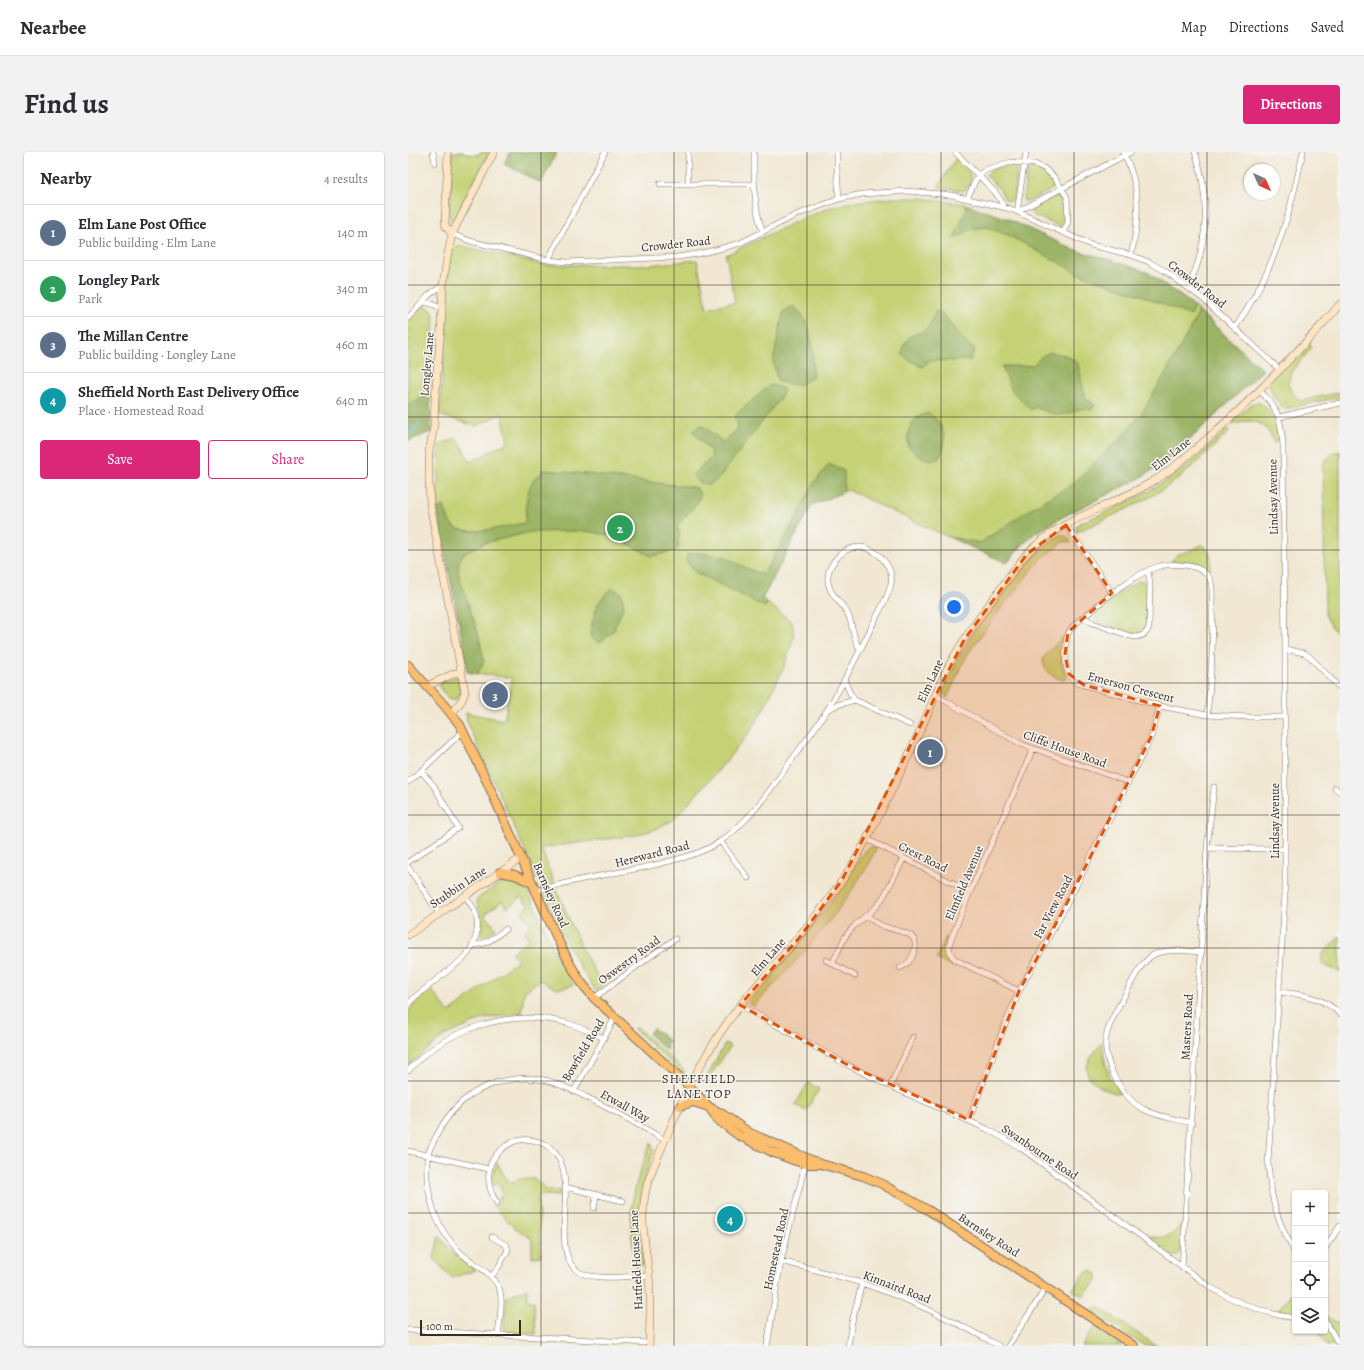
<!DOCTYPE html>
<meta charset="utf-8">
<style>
body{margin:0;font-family:Alegreya,serif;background:#f2f2f3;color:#2b2b33}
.controls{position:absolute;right:12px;bottom:12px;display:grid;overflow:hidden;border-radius:4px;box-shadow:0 1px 3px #0004}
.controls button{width:36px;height:36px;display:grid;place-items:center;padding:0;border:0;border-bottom:1px solid #e1e1e2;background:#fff;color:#2b2b33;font:20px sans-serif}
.compass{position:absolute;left:836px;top:12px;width:36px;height:36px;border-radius:50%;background:#fff;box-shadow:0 1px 3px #0004;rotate:135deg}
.scale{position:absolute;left:12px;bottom:10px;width:101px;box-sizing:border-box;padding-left:4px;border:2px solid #3b2a1e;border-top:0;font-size:11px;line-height:14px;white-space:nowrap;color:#3b2a1e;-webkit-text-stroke:3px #f6f6f2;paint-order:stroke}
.you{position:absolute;left:546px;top:455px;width:14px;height:14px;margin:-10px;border:3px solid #fff;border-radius:50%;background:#1a73e8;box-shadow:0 0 0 6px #1a73e833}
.badge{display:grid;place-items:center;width:26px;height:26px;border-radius:50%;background:#db2777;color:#fff;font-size:13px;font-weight:700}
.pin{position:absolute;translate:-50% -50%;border:2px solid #fff;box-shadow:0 1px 4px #0006}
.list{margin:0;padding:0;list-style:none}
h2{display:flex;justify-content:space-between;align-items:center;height:52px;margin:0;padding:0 16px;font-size:17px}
h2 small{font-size:13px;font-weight:400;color:#7c7c81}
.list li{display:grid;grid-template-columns:26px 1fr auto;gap:12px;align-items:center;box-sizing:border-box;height:56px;padding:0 16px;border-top:1px solid #e1e1e2}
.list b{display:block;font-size:15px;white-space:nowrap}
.list p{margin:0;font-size:13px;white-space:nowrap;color:#7c7c81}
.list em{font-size:13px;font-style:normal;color:#7c7c81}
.actions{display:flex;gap:8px;padding:12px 16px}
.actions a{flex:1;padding:9px 0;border:1px solid #db2777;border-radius:4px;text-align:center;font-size:14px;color:#db2777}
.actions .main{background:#db2777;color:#fff}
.icon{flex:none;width:22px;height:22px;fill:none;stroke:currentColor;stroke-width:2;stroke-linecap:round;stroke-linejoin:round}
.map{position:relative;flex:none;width:932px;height:1194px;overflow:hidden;border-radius:4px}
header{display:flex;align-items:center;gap:24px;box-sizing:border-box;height:56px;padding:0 20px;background:#fff;border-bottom:1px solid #e1e1e2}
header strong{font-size:19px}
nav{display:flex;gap:22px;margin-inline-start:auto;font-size:14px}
.intro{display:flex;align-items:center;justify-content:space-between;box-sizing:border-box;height:96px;padding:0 24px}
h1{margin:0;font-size:28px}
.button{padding:10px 18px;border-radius:4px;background:#db2777;color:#fff;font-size:14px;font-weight:700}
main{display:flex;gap:24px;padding:0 24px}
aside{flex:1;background:#fff;border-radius:4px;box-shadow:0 1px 3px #0004}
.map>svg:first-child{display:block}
.green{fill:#c4d274;stroke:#807e49}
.forest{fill:#9bb466;stroke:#6b6f42}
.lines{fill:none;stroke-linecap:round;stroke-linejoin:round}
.stream{stroke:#7fbdf3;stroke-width:2}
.street-casing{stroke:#7b6c5d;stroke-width:6}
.secondary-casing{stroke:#7b6c5d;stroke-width:8}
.primary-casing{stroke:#7b6c5d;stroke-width:10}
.street{stroke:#fff;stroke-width:5}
.secondary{stroke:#fde5c5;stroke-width:7}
.primary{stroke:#fbbd6e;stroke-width:8}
.marked{fill:#df570d;fill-opacity:0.2;stroke:#df570d;stroke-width:3;stroke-dasharray:8 5;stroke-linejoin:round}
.grid{fill:none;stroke:#3b2a1e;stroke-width:1;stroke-opacity:0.55}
.labels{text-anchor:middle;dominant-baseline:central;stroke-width:3;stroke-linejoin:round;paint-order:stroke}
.street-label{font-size:12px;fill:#3b2a1e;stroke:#f6f6f2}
.neighbourhood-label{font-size:13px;letter-spacing:1px;fill:#3b2a1e;stroke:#f6f6f2}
</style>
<header>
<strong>Nearbee</strong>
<nav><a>Map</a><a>Directions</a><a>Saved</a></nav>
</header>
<div class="intro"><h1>Find us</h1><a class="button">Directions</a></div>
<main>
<aside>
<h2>Nearby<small>4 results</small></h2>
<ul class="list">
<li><span class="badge" style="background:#5c6f8a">1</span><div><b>Elm Lane Post Office</b><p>Public building · Elm Lane</p></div><em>140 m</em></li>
<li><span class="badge" style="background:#2e9e5b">2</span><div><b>Longley Park</b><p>Park</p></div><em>340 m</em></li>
<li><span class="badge" style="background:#5c6f8a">3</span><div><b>The Millan Centre</b><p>Public building · Longley Lane</p></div><em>460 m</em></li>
<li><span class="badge" style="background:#0f9aa8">4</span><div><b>Sheffield North East Delivery Office</b><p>Place · Homestead Road</p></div><em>640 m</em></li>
</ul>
<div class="actions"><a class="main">Save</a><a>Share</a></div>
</aside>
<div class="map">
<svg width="932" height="1194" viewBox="0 0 932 1194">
<rect width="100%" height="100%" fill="#f6f6f2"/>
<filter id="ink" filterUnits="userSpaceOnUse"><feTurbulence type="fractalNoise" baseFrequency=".025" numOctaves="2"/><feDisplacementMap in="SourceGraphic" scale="8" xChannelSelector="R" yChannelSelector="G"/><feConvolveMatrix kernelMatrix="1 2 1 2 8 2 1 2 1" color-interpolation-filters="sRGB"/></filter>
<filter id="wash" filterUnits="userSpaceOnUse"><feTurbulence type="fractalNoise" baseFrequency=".012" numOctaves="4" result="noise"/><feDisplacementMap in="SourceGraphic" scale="16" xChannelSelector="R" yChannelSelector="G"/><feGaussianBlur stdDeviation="0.9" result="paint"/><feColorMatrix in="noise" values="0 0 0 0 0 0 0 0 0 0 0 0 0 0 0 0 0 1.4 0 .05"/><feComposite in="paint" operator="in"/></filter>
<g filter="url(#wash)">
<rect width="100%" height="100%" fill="#f1e7d2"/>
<path class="green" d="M44 0H56L62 3H69L73 0H81L48 65 46 67 42 68 41 65Z
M547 7C558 17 571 25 556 39L530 35Z
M604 13 608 15 609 17 606 48 600 49 596 46 593 39 578 23C583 16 596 14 604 13Z
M624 16C632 18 645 25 647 34L641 39 619 50 616 49 615 45 620 18Z
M648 44H653C659 51 659 66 654 73L651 74 625 63 623 59 624 56Z
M485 46H513L557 52 600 67 666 98 706 109 741 121 781 150 855 218 759 309 730 327 658 363 627 381 613 394 599 411 507 370 440 338 404 353 354 447 384 470 386 484 376 515 354 560 342 580 309 620 265 668 248 677 228 683 133 696 153 749 175 799 195 833 188 839 175 820 159 792 59 570 58 561 96 568 104 526 59 520V513L29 356 31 293 49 286 62 310 100 290 94 262 68 274 31 263 39 166 40 100 45 96 53 94 138 113H240L289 108 299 156 327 150 318 103C353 87 387 68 424 55 443 49 465 48 485 46Z
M14 155H19L24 158 26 165 22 242 0 252V168Z
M899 190 904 195 883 220 880 232 885 242 893 249 932 240V245L876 257 866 245 860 230Z
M849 250C861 254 872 275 873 287L866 291C859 271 846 264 826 273L824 271 843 252Z
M819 277 822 279C801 299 781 320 757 336 729 354 698 366 669 380L668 375 670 372C702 359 732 345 761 327 782 313 801 294 819 277Z
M932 299V484L925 477 917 463 915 311 925 301Z
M652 383C658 383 661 385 663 391L656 389 633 407 589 461 559 503 539 546 534 539 536 534 565 481 611 420 629 401 644 388Z
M794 393C803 398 804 408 802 417 796 418 796 414 791 411 783 408 773 410 765 410L763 409 771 402C779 401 786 396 794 393Z
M730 429H735L739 434 738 473C737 479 732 482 725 482L690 470 687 464 689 461 708 444Z
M655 486 656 488 654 511 658 527 655 528C643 524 635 520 635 506L653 487Z
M49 524 51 526 52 542 49 547H41L31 535 33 531Z
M461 695H466L468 697C438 757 390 807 345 855L341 852 342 847 389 796 434 734 457 698Z
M105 729 114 732 120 738 147 801 165 833 149 837 132 828 116 840 114 861 75 867 36 884 1 913 0 859 3 856 23 837 41 861 110 808 103 801 121 787 116 780 123 773 114 760 121 754 113 745 99 756 94 749 77 762 88 777 76 785 73 784C74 776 74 768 72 760 71 755 68 752 69 747L92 731Z
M932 784V820L914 812V803Z
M538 785 540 804 548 816 528 807Z
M228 875 277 919 276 921H273L226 877Z
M694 891 697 910 702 925 713 941C703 943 675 928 679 915 681 906 688 898 694 891Z
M317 892H320L322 895 299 929 297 928Z
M400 931 411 937 398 959 387 953Z
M243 991 246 998 236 1027 233 1044 231 1081 234 1101 235 1113 229 1117C225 1096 221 1074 224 1053 227 1031 235 1011 243 991Z
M89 1011 101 1031 112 1027H127L139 1038 152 1039V1044L133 1043 130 1045 133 1104 124 1105V1087L106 1075 85 1054 91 1050 90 1046 95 1043 91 1032 85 1033 83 1027Z
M775 1070 774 1098 769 1104H764L739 1084C758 1087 763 1086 775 1070Z
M31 1084 45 1101 67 1118 44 1126 26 1107Z
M684 1119 689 1122V1128L675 1144 664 1138 678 1120Z
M119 1136V1148L126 1150 128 1182 97 1180 96 1176 98 1145Z
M887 1137V1162L869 1159Z
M690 1155 749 1194H737L686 1161V1157Z
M917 1164 932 1172V1194H919L910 1179H917Z
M686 1176 715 1194H674Z"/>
<path class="forest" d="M102 0H149L133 31 96 12Z
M557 52 600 67 666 98 706 109 741 121 786 154 783 164 735 144 672 122 600 83 579 75 564 77 546 87 559 56Z
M386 154C405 172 407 200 404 225 390 235 387 234 370 229L365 210 374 166 376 159Z
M789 158 855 218 759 309 730 327 658 363 627 381 613 394 599 411 541 385 572 391 630 352 664 333 720 278 735 259 768 203 789 164Z
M528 159 534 161 554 187 567 198 562 208 534 209 522 208 514 215 503 209 494 203 496 193 502 184C520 179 521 176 528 159Z
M643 200 657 203 670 211 677 246 687 253 684 258C671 254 671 259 659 262 648 265 637 259 628 255L625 257H622L604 239 594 214H615L625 213 634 204Z
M362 233 370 235 376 238 372 246 312 325 308 329 300 333C294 332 287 329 285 322L304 305 302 299 285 279 294 273 315 290 329 278 330 272 326 265 332 259Z
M22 242 23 280 0 289V252Z
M520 261C537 271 542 292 530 307 515 308 510 305 500 294 499 276 502 267 520 261Z
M421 312 436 319V340L404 353 354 447 359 451 357 455 287 420 278 409 279 402 291 401 318 405 334 414 355 423 388 367 406 331Z
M134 318C184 321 234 330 284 335L289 336C290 339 291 340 292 343 293 350 274 366 269 375L272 383 270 389 271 394 269 398 249 403 243 404 209 386 190 381 176 379 123 380 76 391 55 402 50 412 51 425 71 484 76 510 69 522 59 520V513L29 357 36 354C38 360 40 370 45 374 62 385 98 374 117 371 119 351 116 342 128 324H132Z
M204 436 213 441 216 453 205 479 192 491 183 486 182 479 190 451Z
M245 876 262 890 258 894 260 897 258 898 241 882Z"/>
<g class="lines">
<path class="stream" d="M0 283 5 277 12 272"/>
</g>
</g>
<g filter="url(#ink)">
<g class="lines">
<g class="street-casing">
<path id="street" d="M25 0 27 11
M346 0C346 27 345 54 355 80
M429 0V18L431 47
M547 0 587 40 592 47 596 55
M715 0C733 34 732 67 723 103
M280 31V0
M252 32H346
M559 47 570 23 580 17 603 10 627 12 637 17 647 26 659 45 660 70 655 81
M609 60 723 0
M609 60 618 0
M44 82 62 89 140 108 159 110 269 105 290 102 311 97 332 91 388 63 431 47 454 42 499 39 543 43 603 57 683 93 723 103 741 110 757 119 794 146 872 218
M140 108 197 0
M780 135C801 94 802 44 787 0
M15 150 24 152 35 157
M0 166 21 143 35 133
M827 176C866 119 881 67 895 0
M852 239C871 257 873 268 875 293L877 497V742L860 1011C862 1031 864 1051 872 1070 876 1081 882 1091 887 1101
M871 265 932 251
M658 373 704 441
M675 465 685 471 722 484C731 486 738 484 741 475L742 431 740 419
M877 497 896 501 901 504 932 536
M436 528 443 543 447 548 502 573
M527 543 613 592 720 630
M421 557 429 553 447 548
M799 563C803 527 806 493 804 457 804 449 805 438 803 430 801 423 792 416 785 415 776 412 762 412 752 414 726 422 702 442 682 460 675 465 667 471 662 478 659 482 658 488 658 493 657 507 655 522 669 531L752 554 799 563 842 565H877
M0 630 13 619 55 579
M927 636 932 640
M459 687 562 740
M312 689 340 726
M799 696 877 697
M0 710 50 676 26 634 13 619
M0 715 31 761
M128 739C165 727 205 722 242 714 267 708 292 703 313 689 339 671 357 645 375 620 390 598 407 578 421 555 436 530 450 503 463 476 469 462 480 447 483 432 485 421 480 412 472 404 466 399 460 395 451 395 431 396 414 418 422 437 426 446 435 453 440 462 445 473 445 489 452 497
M459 763C465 769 470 773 478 775 490 780 513 779 506 800 504 807 499 813 492 816
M66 792C77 795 89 783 98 777
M418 808 447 824
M424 812 437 785 446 774 469 754 476 744 496 706
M611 839 548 808 544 804 542 799 541 794 543 787 562 740 625 597
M871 840C894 842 915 845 932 862
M186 846 240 806 267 787
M0 852 8 844 56 806C67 794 73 776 67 760 65 754 60 749 57 743
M332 853 438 912 482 934 579 977 613 996 802 1135C829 1151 856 1162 887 1166
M0 919C38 876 103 856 159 871 172 875 184 881 196 886
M482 934 505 885
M166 939 196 886 207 865
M561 968 592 885 611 839 656 757 743 585 752 554
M784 971C768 967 751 965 737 958 713 946 692 907 699 881 702 869 709 858 714 848 723 833 730 813 745 803 759 796 779 799 794 800
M0 999 81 1017
M157 1035 215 1049
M89 1051C81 1039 78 1026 83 1011 87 1002 96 994 105 990 115 986 124 987 134 991 180 1013 139 1089 167 1117 180 1130 222 1124 241 1124
M186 1056 188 1043
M917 1096 932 1074
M373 1109C400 1116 427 1123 453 1131 501 1147 547 1169 591 1194
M774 1116 799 696 806 635
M83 1125 90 1116 100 1098 98 1093 84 1085
M917 1168 929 1189 932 1192
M0 1178 241 1191
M90 1184C91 1171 96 1147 91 1136 83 1118 61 1111 49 1097 30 1077 22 1054 19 1026 19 1019 18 1010 20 1002 22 995 27 987 30 981 38 965 49 952 64 942 85 929 111 923 136 928 151 931 164 938 178 945 205 958 231 973 257 988
M359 1194 373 1109 398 1009
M440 1194 444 1170 454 1131
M600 1194 638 1136"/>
</g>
<g class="secondary-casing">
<path id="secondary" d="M40 0 37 71 38 75 44 82
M19 534 47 521H52
M43 562 54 548 57 540 22 352 21 329V300L26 275 27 246 33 176 35 133 39 106 44 82 86 0
M0 783 113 706
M241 1194C242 1170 243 1146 241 1123 237 1089 231 1067 239 1033 244 1016 252 1000 259 984 278 938 300 894 331 855 371 805 415 762 448 707 471 666 492 622 512 579 523 556 531 531 544 508 556 486 572 465 587 444 598 430 607 415 619 402 652 366 706 354 747 328 764 318 778 305 793 292 840 253 881 208 922 164L932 152"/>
</g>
<g class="primary-casing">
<path id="primary" d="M0 513 36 553 52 573 80 632 149 786 162 812 173 830 186 846 281 934 301 955 310 968 330 983 364 1000 388 1009 398 1012H413L455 1024 472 1031 520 1058 726 1194
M92 720 107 723 124 731
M272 954 285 950 301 955 313 961 342 981 410 1011"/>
</g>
<use href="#street" class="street"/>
<use href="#secondary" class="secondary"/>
<use href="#primary" class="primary"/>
</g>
</g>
<path class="marked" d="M658 373 704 441 660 480 657 503 661 522 676 533 752 554 743 585 656 757 611 839 561 968 438 912 332 853 391 786 434 728 556 488 619 402Z"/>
<path class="grid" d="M133 0V1194M266 0V1194M399 0V1194M533 0V1194M666 0V1194M799 0V1194M0 133H932M0 265H932M0 398H932M0 531H932M0 663H932M0 796H932M0 929H932M0 1061H887M917 1061H932"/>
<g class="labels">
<g class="street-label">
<text transform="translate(268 92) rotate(-6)">Crowder Road</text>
<text transform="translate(789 132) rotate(38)">Crowder Road</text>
<text transform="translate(19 212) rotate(-85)">Longley Lane</text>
<text transform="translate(763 302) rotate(-38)">Elm Lane</text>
<text transform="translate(865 345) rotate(-91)">Lindsay Avenue</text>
<text transform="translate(522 529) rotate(-65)">Elm Lane</text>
<text transform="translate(723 535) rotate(15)">Emerson Crescent</text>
<text transform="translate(657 597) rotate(20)">Cliffe House Road</text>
<text transform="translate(867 669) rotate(-90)">Lindsay Avenue</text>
<text transform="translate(244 702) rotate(-14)">Hereward Road</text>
<text transform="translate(515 705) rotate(27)">Crest Road</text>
<text transform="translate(556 731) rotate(-67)">Elmfield Avenue</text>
<text transform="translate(50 735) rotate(-34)">Stubbin Lane</text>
<text transform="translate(143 743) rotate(66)">Barnsley Road</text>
<text transform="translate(645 755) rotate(-62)">Far View Road</text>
<text transform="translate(360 805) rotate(-49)">Elm Lane</text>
<text transform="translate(221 808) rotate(-36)">Oswestry Road</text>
<text transform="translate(779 875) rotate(-87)">Masters Road</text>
<text transform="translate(175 898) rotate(-59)">Bowfield Road</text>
<text transform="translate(217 954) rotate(29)">Etwall Way</text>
<text transform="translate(632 1000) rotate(34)">Swanbourne Road</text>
<text transform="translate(581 1083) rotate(33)">Barnsley Road</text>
<text transform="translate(368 1097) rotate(-78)">Homestead Road</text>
<text transform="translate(228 1108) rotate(-93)">Hatfield House Lane</text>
<text transform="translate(489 1135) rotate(21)">Kinnaird Road</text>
</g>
<g class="neighbourhood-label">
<text x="291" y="926">SHEFFIELD<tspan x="291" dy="15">LANE TOP</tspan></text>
</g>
</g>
</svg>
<div class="controls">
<button>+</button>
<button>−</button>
<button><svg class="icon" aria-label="locate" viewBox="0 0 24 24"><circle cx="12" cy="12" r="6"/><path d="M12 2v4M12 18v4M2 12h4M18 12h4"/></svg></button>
<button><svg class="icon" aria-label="layers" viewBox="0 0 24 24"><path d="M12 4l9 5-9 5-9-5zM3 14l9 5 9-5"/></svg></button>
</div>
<svg class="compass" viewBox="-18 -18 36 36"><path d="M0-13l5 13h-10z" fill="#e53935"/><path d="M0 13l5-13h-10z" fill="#7c7c81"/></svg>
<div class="scale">100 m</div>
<div class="you"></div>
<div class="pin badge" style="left:522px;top:600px;background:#5c6f8a">1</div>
<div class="pin badge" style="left:212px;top:376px;background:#2e9e5b">2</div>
<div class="pin badge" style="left:87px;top:543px;background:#5c6f8a">3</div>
<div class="pin badge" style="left:322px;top:1067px;background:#0f9aa8">4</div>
</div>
</main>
